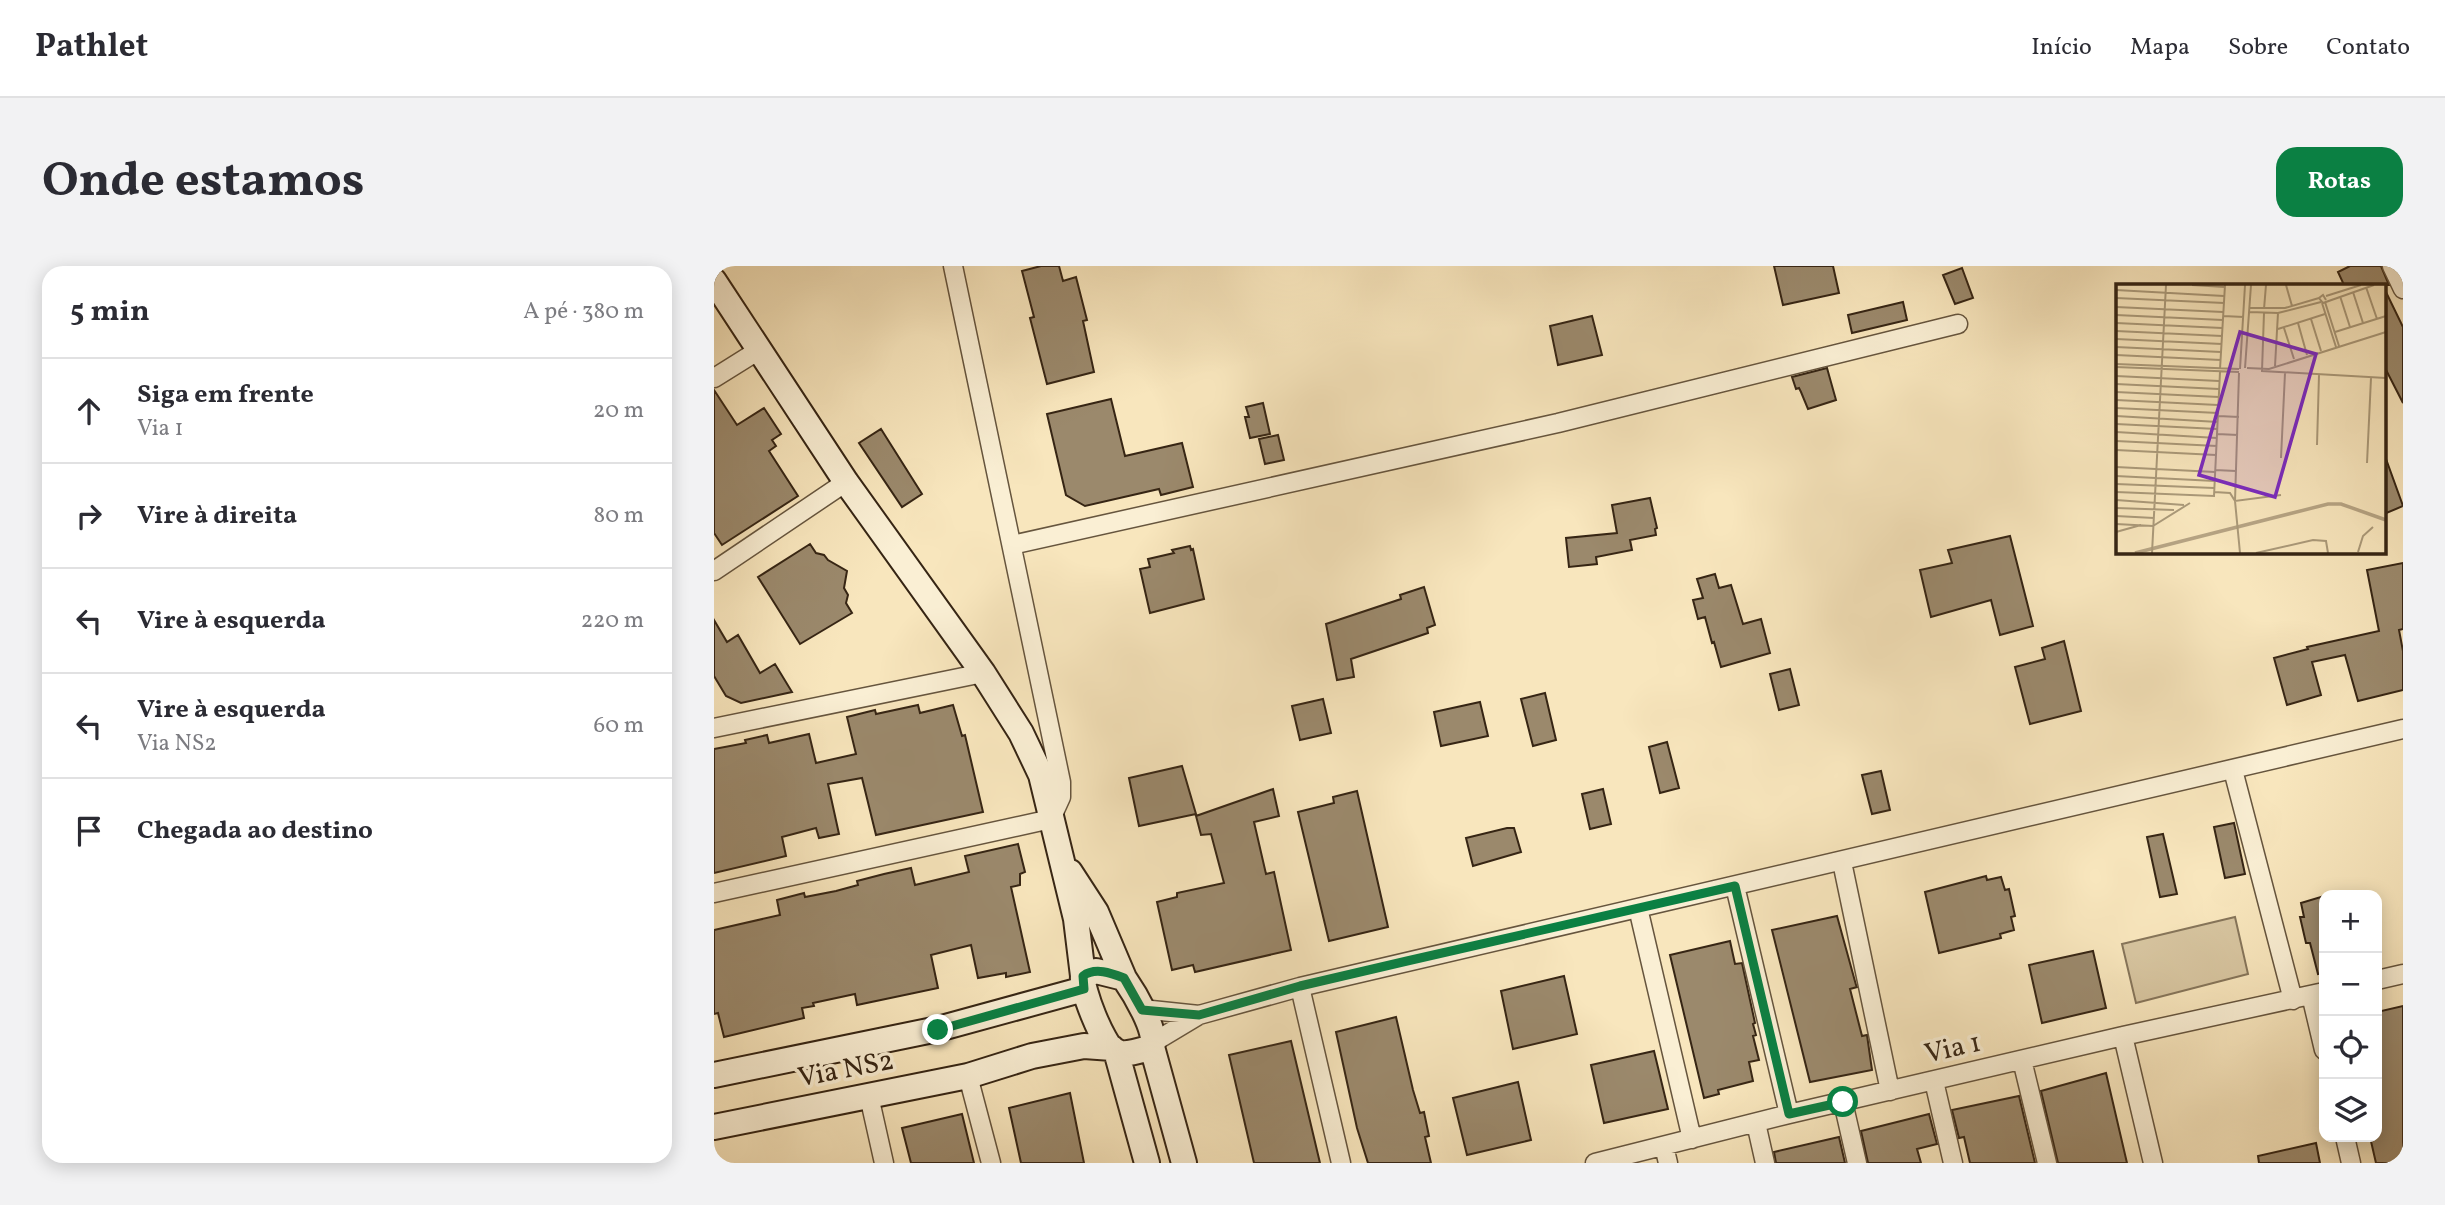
<!DOCTYPE html>
<html lang="pt">
<meta charset="utf-8">
<style>
body{margin:0;font-family:Vollkorn,serif;background:#f2f2f3;color:#2b2b33}
.controls{position:absolute;right:21px;bottom:21px;display:grid;overflow:hidden;border-radius:14px;box-shadow:0 4px 18px #0003}
.controls button{width:63px;height:63px;display:grid;place-items:center;padding:0;border:0;border-bottom:2px solid #e1e1e2;background:#fff;color:#2b2b33;font:35px sans-serif}
.stop{position:absolute;width:21px;height:21px;margin:-16px;border:5px solid #0b8043;border-radius:50%;background:#fff}
.stop.end{background:#0b8043;border-color:#fff;box-shadow:0 2px 7px #0008}
.list{margin:0;padding:0;list-style:none}
h2{display:flex;justify-content:space-between;align-items:center;height:91px;margin:0;padding:0 28px;font-size:30px}
h2 small{font-size:23px;font-weight:400;color:#7c7c81}
.list li{display:grid;grid-template-columns:46px 1fr auto;gap:21px;align-items:center;box-sizing:border-box;height:105px;padding:0 28px;border-top:2px solid #e1e1e2}
.list b{display:block;font-size:26px;white-space:nowrap}
.list p{margin:0;font-size:23px;white-space:nowrap;color:#7c7c81}
.list em{font-size:23px;font-style:normal;color:#7c7c81}
.icon{flex:none;width:38px;height:38px;fill:none;stroke:currentColor;stroke-width:2;stroke-linecap:round;stroke-linejoin:round}
.map{position:relative;flex:none;width:1689px;height:897px;overflow:hidden;border-radius:21px}
header{display:flex;align-items:center;gap:42px;box-sizing:border-box;height:98px;padding:0 35px;background:#fff;border-bottom:2px solid #e1e1e2}
header strong{font-size:33px}
nav{display:flex;gap:38px;margin-inline-start:auto;font-size:24px}
.intro{display:flex;align-items:center;justify-content:space-between;box-sizing:border-box;height:168px;padding:0 42px}
h1{margin:0;font-size:49px}
.button{padding:18px 32px;border-radius:21px;background:#0b8043;color:#fff;font-size:24px;font-weight:700}
main{display:flex;gap:42px;padding:0 42px}
aside{flex:1;background:#fff;border-radius:21px;box-shadow:0 4px 18px #0003}
.map>svg:first-child{display:block}
.green{fill:#d7c5a0;stroke:#86755a;stroke-width:2}
.building{fill:#9b896c;stroke:#362514;stroke-width:2}
.lines{fill:none;stroke-linecap:round;stroke-linejoin:round}
.street-casing{stroke:#66553e;stroke-width:21}
.secondary-casing{stroke:#362514;stroke-width:28}
.street{stroke:#faefd4;stroke-width:18}
.secondary{stroke:#faefd4;stroke-width:24}
.route{stroke:#0b8043;stroke-width:9}
.labels{text-anchor:middle;dominant-baseline:central;stroke-width:7;stroke-linejoin:round;paint-order:stroke}
.street-label{font-size:28px;fill:#362514;stroke:#faefd4}
.inset-river{fill:none;stroke:#b6a484;stroke-width:3.5}
.inset-road{fill:none;stroke:#aa9979;stroke-width:2}
.view{fill:#7b2cbf;fill-opacity:0.15;stroke:#7b2cbf;stroke-width:3.5}
.inset-edge{fill:none;stroke:#362514;stroke-width:3.5}
</style>
<header>
<strong>Pathlet</strong>
<nav><a>Início</a><a>Mapa</a><a>Sobre</a><a>Contato</a></nav>
</header>
<div class="intro"><h1>Onde estamos</h1><a class="button">Rotas</a></div>
<main>
<aside>
<h2>5 min<small>A pé · 380 m</small></h2>
<ul class="list">
<li><svg class="icon" aria-label="ahead" viewBox="0 0 24 24"><path d="M12 20V5M6 11l6-6 6 6"/></svg><div><b>Siga em frente</b><p>Via 1</p></div><em>20 m</em></li>
<li><svg class="icon" aria-label="right" viewBox="0 0 24 24"><path d="M7 20v-9h11M14 6l5 5-5 5"/></svg><div><b>Vire à direita</b></div><em>80 m</em></li>
<li><svg class="icon" aria-label="left" viewBox="0 0 24 24"><path d="M17 20v-9H6M10 6l-5 5 5 5"/></svg><div><b>Vire à esquerda</b></div><em>220 m</em></li>
<li><svg class="icon" aria-label="left" viewBox="0 0 24 24"><path d="M17 20v-9H6M10 6l-5 5 5 5"/></svg><div><b>Vire à esquerda</b><p>Via NS2</p></div><em>60 m</em></li>
<li><svg class="icon" aria-label="arrive" viewBox="0 0 24 24"><path d="M6 21V4h12l-3 4 3 4H6"/></svg><div><b>Chegada ao destino</b></div></li>
</ul>
</aside>
<div class="map">
<svg width="1689" height="897" viewBox="0 0 1689 897">
<rect width="100%" height="100%" fill="#f8e6bd"/>
<filter id="stains"><feTurbulence type="fractalNoise" baseFrequency=".00286" numOctaves="4"/><feColorMatrix values="0 0 0 0 .2 0 0 0 0 .09 0 0 0 0 .02 0 0 0 .5 -.17"/></filter>
<radialGradient id="worn" r=".72"><stop offset=".6" stop-color="#630" stop-opacity="0"/><stop offset="1" stop-color="#630" stop-opacity=".3"/></radialGradient>
<path class="green" d="M1521 651 1534 708 1422 737 1408 678Z"/>
<path class="building" d="M327 0H345L349 15 362 11 373 54 369 55 380 106 333 118 316 52 320 51 308 5Z
M1060 0H1119L1125 27 1069 39Z
M1636 0H1667L1675 19H1630L1624 6Z
M1248 2 1259 32 1241 38 1229 9Z
M1670 22 1689 61V137L1670 100Z
M1189 36 1193 54 1138 67 1134 49Z
M878 50 888 89 844 99 836 60Z
M1113 102 1122 134 1094 143 1087 126 1085 122 1082 123 1078 111Z
M0 124 23 159 50 142 67 168 58 174 62 180 55 185 84 230 8 279 0 267Z
M397 133 411 190 468 177 479 221 447 229 445 223 371 240 352 229 333 148Z
M549 137 556 168 536 172 531 151H535L532 141Z
M167 163 208 228 188 241 145 177Z
M564 169 570 194 551 198 545 173Z
M1670 193H1672L1689 240 1670 248Z
M936 232 943 262 941 263 942 269 916 274 918 284 882 291 883 298 855 301 852 272 903 267 898 239Z
M1296 270 1319 360 1286 369 1277 334 1217 351 1206 304 1238 297 1234 284Z
M96 278 102 287 110 289 114 294 133 305 130 322 134 329 132 337 138 347 86 378 44 311Z
M476 280 477 284 479 283 490 333 436 347 426 303 436 301 434 293 460 287 458 284Z
M1689 297V363L1685 364 1689 385V424L1644 435 1631 389 1598 396 1607 429 1573 439 1560 392 1594 383 1593 381 1665 365 1653 304Z
M1001 308 1005 322 1017 319 1029 358 1047 353 1056 387 1007 401 1000 376 998 377 991 351 984 353 979 334 989 332 983 313Z
M710 321 721 359 713 362 714 367 637 393 640 411 623 414 612 358 687 333 686 329Z
M0 354 13 376 24 369 46 407 61 398 78 426 27 437 12 430 0 410Z
M1350 375 1367 445 1316 458 1301 401 1331 393 1328 382Z
M1076 403 1085 439 1065 444 1056 408Z
M831 427 842 474 819 480 807 433Z
M609 433 617 467 586 474 578 440Z
M766 436 774 470 727 480 720 446Z
M204 439 206 447 239 439 248 470 251 469 269 546 162 569 148 512 114 518 125 568 105 572 102 562 68 571 72 590 0 607V483L32 477 31 474 53 469 55 477 95 468 102 497 142 488 133 451 161 444 162 448Z
M953 476 965 522 946 527 935 481Z
M468 500 482 548 425 560 415 512Z
M1167 505 1176 544 1158 548 1148 509Z
M559 523 565 550 540 556 552 608 560 606 577 684 481 706 479 699 458 704 443 636 463 631V627L510 617 497 568 487 569 482 550Z
M889 523 897 558 876 563 868 528Z
M643 525 674 661 615 675 584 546 620 537 619 531Z
M1520 557 1531 608 1511 612 1500 561Z
M793 562H800L807 586 759 600 752 572Z
M1449 568 1463 628 1446 631 1433 571Z
M304 578 311 606 306 608V619L297 621 316 706 292 711V707L264 712 257 679 217 689 224 722 143 739 141 728 99 737 100 740 88 742 90 752 10 771 4 747 0 748V664L66 649 63 634 90 627 91 631 122 625 144 619 143 615 170 608 197 602 201 619 255 606 251 590Z
M1272 610 1273 614 1287 611 1291 624 1295 623 1301 650 1297 651 1300 664 1286 668 1287 672 1225 687 1211 626Z
M1610 630V707L1604 708 1596 677H1592L1586 651H1590L1587 637Z
M1123 650 1142 719 1143 721 1136 723 1148 770 1153 769 1158 804 1096 816 1058 664Z
M1016 675 1021 698 1028 697 1041 757 1039 758 1042 769 1039 770 1045 794 1035 796 1039 815 1004 824 1005 828 990 832 956 689Z
M1379 685 1392 742 1328 757 1315 699Z
M850 710 863 768 799 783 787 725Z
M1689 740V897H1662L1656 871H1663V746Z
M682 751 699 824 706 847 710 846 715 870 711 871 717 897H654L643 862 622 766Z
M577 775 606 897H540L515 789Z
M940 785 954 843 890 857 877 799Z
M1392 807 1413 897H1344L1327 825Z
M804 816 817 874 753 889 739 832Z
M356 827 370 897H307L295 842Z
M1305 830 1321 897H1256L1250 871 1245 872 1238 844Z
M248 848 260 897H197L188 862Z
M1215 848 1223 878 1203 883 1207 897H1154L1147 865Z
M1125 871 1131 897H1062L1060 886Z
M1602 877 1606 897H1545L1544 890Z"/>
<g class="lines">
<g class="street-casing">
<path id="street" d="M1678 0 1689 23
M0 112 45 84
M298 279 844 157 1244 58
M0 305 132 216
M0 462 269 407
M1519 504 1579 734
M1128 596 1176 825
M1021 620 1075 848
M0 627 337 553 347 531V516L239 0
M924 642 978 873
M1663 714 1689 708
M586 721 627 897
M1597 729 1610 784
M428 743 485 749
M1409 770 1439 897
M440 776 485 749 586 721 1689 463
M1308 794 1333 897
M254 810 277 897
M1220 815 1239 897
M155 830 170 897
M1129 836 1143 897
M1042 857 1051 897
M1631 871 1637 897
M950 880 954 897
M881 897 1075 848 1409 770 1610 726"/>
</g>
<g class="secondary-casing">
<path id="secondary" d="M0 15 132 216 269 407 307 467 327 509 362 653 369 710
M356 606 382 646 410 712
M382 705 410 712C419 725 445 767 438 781 427 784 410 791 400 785 389 778 367 723 369 710Z
M438 781 470 897
M402 785 433 897
M0 809 224 763 370 723
M0 861 254 810 318 790 370 780 398 782"/>
</g>
<use href="#street" class="street"/>
<use href="#secondary" class="secondary"/>
</g>
<g class="lines">
<path class="route" d="M224 764 370 723 369 710C381 701 397 707 410 712L428 744 485 749 586 720 693 695 1021 620 1075 848 1129 836"/>
</g>
<g class="labels">
<g class="street-label">
<text transform="translate(1239 783) rotate(-13)">Via 1</text>
<text transform="translate(132 804) rotate(-11)">Via NS2</text>
</g>
</g>
<g transform="translate(1402 18)">
<rect width="270" height="270" fill="#f8e6bd"/>
<path class="inset-river" d="M19 269 212 220H225L270 236"/>
<path class="inset-road" d="M76 1 109 3M170 1 176 22M250 3 261 35M0 6 108 12M237 8 247 39M210 12 245 1M224 12 234 43M0 14 108 19M210 16 207 11 203 14 207 19 258 1M209 18 223 62M206 19 220 63M0 23 107 28M133 24H169L203 14M148 25 150 1M134 28 162 29 205 18M148 29 146 87 270 94M0 31 107 36M107 32 128 33M195 35 205 67M0 39 106 44M182 39 191 71M168 44 178 75M162 45 209 30M0 47 106 52M219 48 270 32M0 55 106 60M0 63 105 68M0 71 105 76M0 80 123 85M159 82 162 29M0 83 123 88M129 84 135 1M131 84 153 85 270 48M104 85 109 1M124 85 129 1M123 89 119 217 124 269M0 92 103 97M0 100 103 105M0 108 103 113M0 116 102 121M0 124 102 129M0 132 102 138M102 132 123 133M0 140 101 145M0 148 101 154M101 150 122 151M0 157 101 162M201 161 203 91M0 166 100 171M165 174 169 89M251 179 255 94M0 183 99 188M99 186 120 187M0 192 99 197M0 200 98 204M0 208 98 212 104 88M98 208 114 209 119 217 165 211M0 216 68 221M0 224 58 226M0 232 38 234M0 240 37 242M37 242 74 219M0 248 25 241M242 268 247 252 257 243M36 269 50 1M140 269 197 256 210 257 212 269"/>
<path class="view" d="M124 48 200 70 159 213 83 191Z"/>
<rect width="270" height="270" class="inset-edge"/>
</g>
<rect width="100%" height="100%" filter="url(#stains)"/>
<rect width="100%" height="100%" fill="url(#worn)"/>
</svg>
<div class="controls">
<button>+</button>
<button>−</button>
<button><svg class="icon" aria-label="locate" viewBox="0 0 24 24"><circle cx="12" cy="12" r="6"/><path d="M12 2v4M12 18v4M2 12h4M18 12h4"/></svg></button>
<button><svg class="icon" aria-label="layers" viewBox="0 0 24 24"><path d="M12 4l9 5-9 5-9-5zM3 14l9 5 9-5"/></svg></button>
</div>
<div class="stop" style="left:1129px;top:836px"></div>
<div class="stop end" style="left:224px;top:764px"></div>
</div>
</main>
